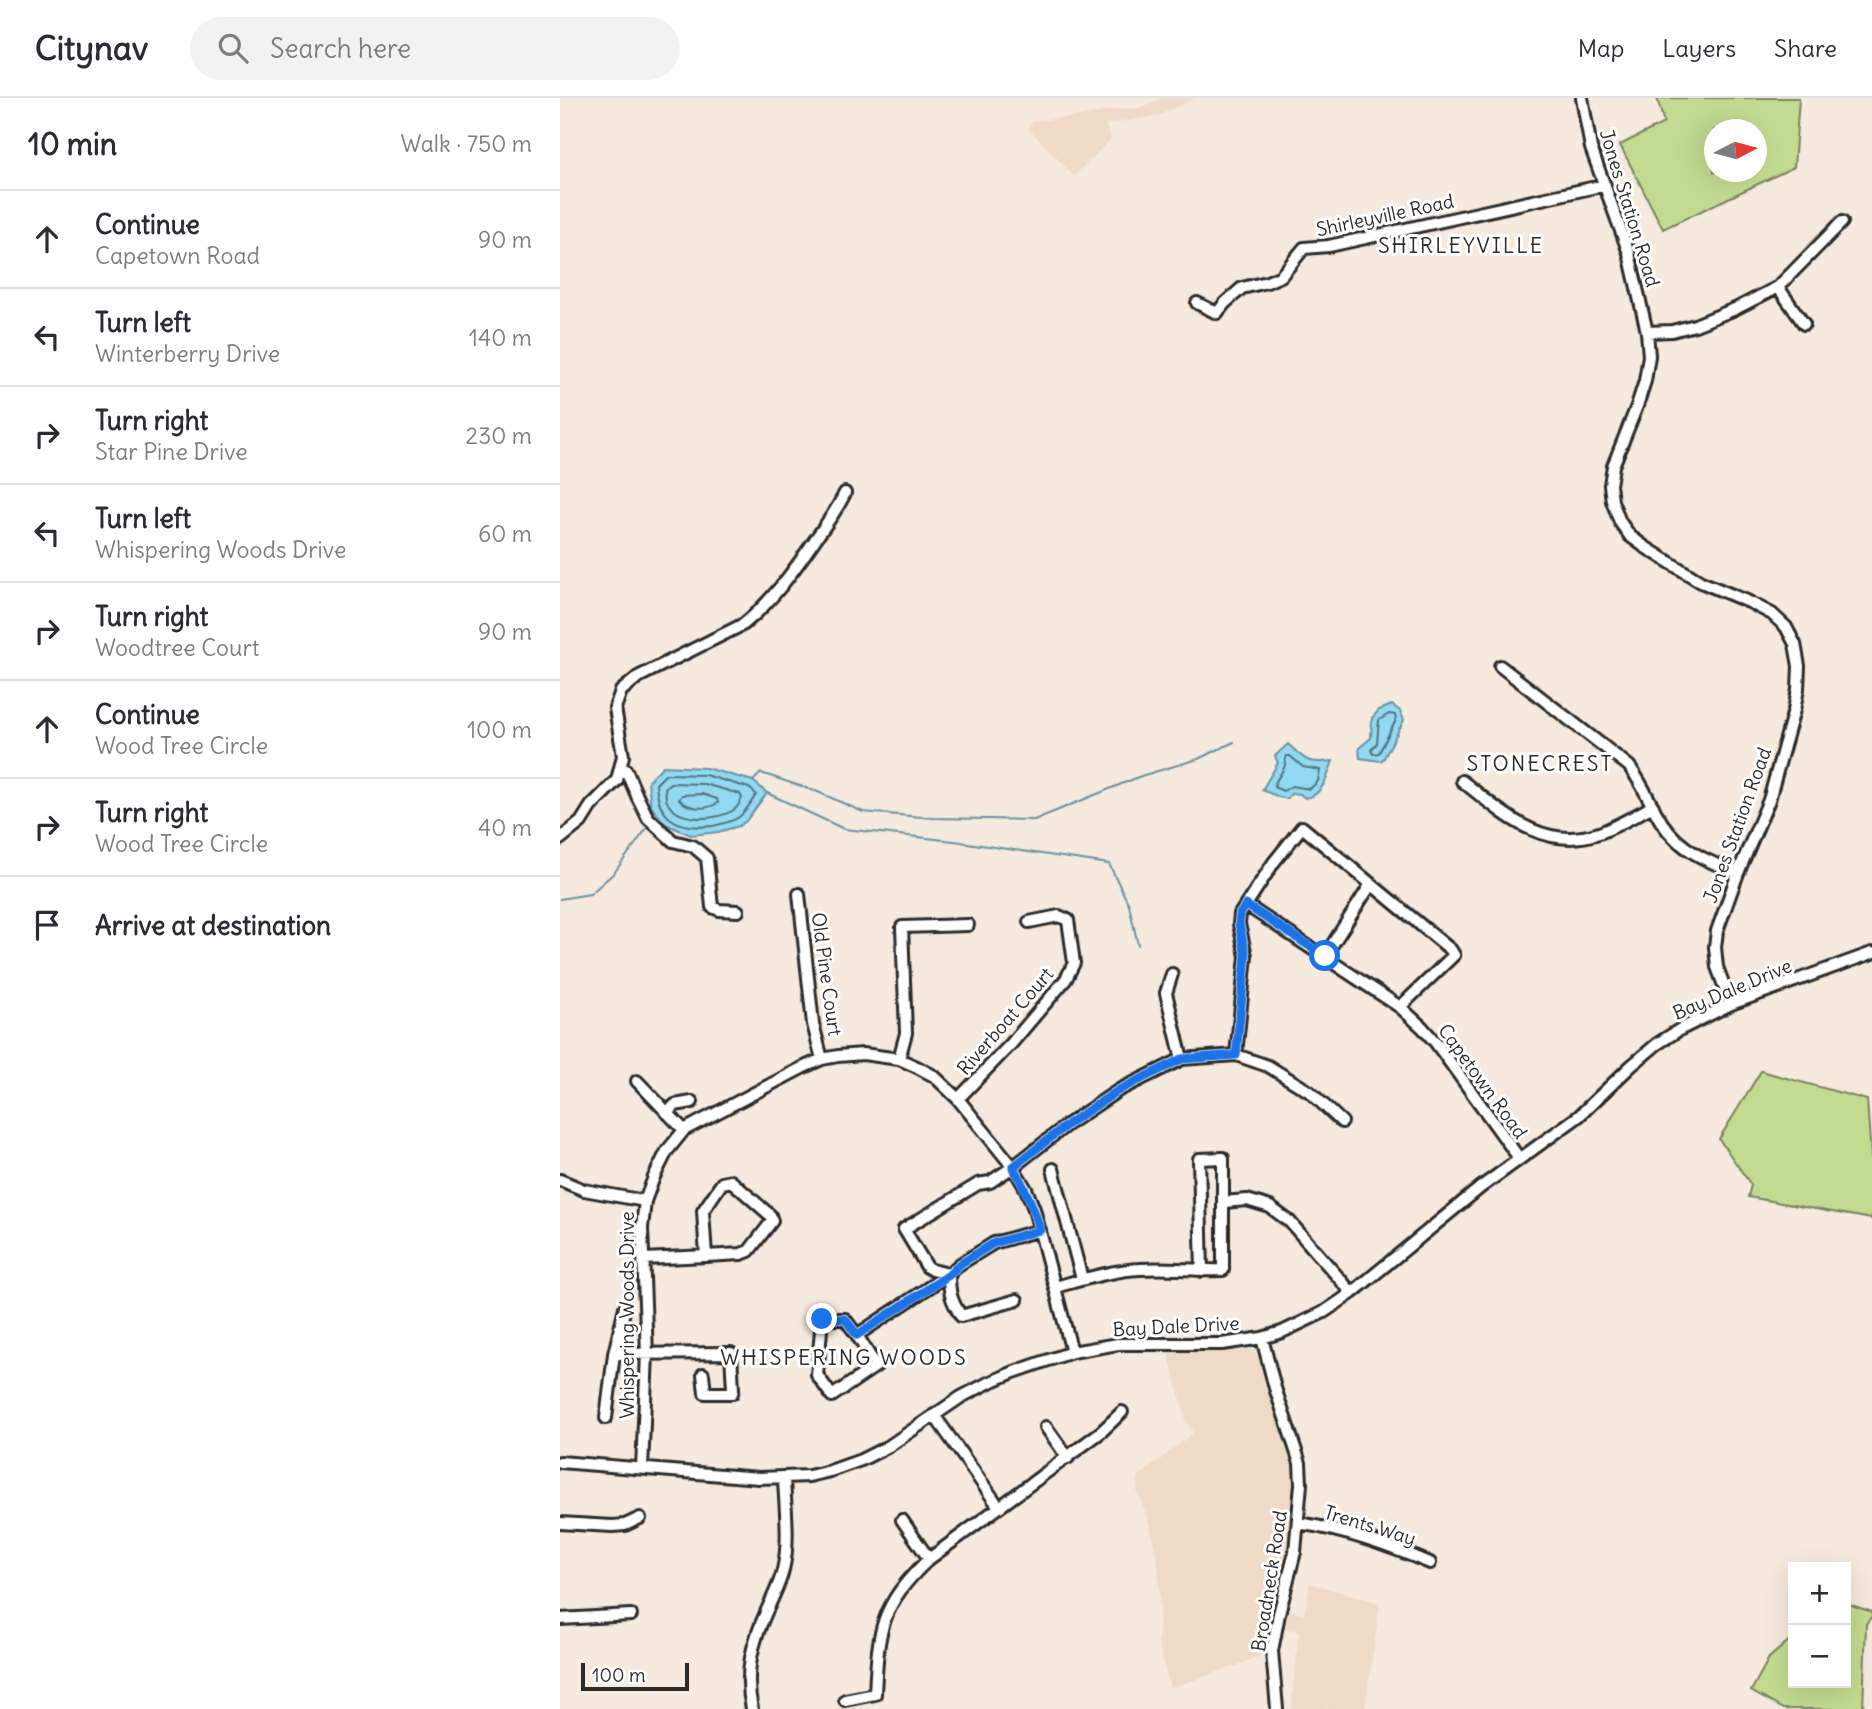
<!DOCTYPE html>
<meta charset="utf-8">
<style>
body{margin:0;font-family:Delius,sans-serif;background:#f2f2f3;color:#2b2b33}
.controls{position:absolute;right:21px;bottom:21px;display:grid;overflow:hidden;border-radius:0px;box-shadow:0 7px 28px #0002}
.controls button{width:63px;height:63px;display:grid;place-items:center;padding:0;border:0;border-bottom:2px solid #e1e1e2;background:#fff;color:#2b2b33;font:35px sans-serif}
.compass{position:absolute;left:1144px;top:21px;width:63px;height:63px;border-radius:50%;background:#fff;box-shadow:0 7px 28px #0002;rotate:84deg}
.scale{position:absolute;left:21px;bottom:18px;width:108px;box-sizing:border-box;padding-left:7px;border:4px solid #2b2b2b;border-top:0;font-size:19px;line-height:24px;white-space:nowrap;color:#2b2b2b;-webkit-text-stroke:5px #fff;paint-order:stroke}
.stop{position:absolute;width:21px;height:21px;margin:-16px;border:5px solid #1a73e8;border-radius:50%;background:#fff}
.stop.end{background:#1a73e8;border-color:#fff;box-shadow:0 2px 7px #0008}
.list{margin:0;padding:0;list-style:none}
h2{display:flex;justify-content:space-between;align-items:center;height:91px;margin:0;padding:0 28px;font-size:30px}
h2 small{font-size:23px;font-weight:400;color:#7c7c81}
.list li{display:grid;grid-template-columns:46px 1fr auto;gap:21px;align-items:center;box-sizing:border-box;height:98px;padding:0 28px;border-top:2px solid #e1e1e2}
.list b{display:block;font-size:26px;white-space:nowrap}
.list p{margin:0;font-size:23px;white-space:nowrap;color:#7c7c81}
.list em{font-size:23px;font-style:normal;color:#7c7c81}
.icon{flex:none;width:38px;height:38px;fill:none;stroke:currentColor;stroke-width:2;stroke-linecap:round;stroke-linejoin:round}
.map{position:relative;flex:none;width:1312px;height:1611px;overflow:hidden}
header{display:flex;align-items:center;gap:42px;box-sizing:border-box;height:98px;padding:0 35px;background:#fff;border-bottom:2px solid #e1e1e2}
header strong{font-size:33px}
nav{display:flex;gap:38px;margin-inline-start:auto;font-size:24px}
.search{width:490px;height:63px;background:#f2f2f3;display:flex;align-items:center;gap:18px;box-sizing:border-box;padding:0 24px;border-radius:38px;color:#7c7c81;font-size:26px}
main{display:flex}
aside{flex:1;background:#fff}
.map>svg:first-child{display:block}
.built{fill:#efdac7}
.green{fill:#c3db91;stroke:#77835e;stroke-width:2;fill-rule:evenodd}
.water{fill:#91d9f3;stroke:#6893a3;stroke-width:2}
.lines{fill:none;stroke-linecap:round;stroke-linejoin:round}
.shore{stroke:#54717b;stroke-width:2}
.stream{stroke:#6893a3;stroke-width:2}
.minor-casing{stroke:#2b2b2b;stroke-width:16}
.minor{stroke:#fff;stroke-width:10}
.route{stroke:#1a73e8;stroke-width:9}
.labels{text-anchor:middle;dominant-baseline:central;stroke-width:6;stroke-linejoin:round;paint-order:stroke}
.street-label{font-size:19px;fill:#2b2b2b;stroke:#fff}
.neighbourhood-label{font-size:21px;letter-spacing:2px;fill:#2b2b2b;stroke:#fff}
</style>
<header>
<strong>Citynav</strong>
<div class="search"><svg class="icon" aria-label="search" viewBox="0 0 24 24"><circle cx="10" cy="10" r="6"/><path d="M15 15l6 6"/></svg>Search here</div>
<nav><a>Map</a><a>Layers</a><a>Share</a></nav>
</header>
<main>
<aside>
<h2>10 min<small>Walk · 750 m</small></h2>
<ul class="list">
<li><svg class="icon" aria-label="ahead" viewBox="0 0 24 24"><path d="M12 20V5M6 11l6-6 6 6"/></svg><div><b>Continue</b><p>Capetown Road</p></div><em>90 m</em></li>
<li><svg class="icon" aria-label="left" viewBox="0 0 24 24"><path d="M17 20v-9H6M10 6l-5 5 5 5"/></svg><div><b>Turn left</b><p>Winterberry Drive</p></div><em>140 m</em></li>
<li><svg class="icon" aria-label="right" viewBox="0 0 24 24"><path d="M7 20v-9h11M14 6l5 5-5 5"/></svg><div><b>Turn right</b><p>Star Pine Drive</p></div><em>230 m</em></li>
<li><svg class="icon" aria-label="left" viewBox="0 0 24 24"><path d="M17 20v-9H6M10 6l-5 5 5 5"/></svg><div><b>Turn left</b><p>Whispering Woods Drive</p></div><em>60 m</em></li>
<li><svg class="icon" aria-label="right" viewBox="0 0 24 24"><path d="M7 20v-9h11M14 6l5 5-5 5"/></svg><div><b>Turn right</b><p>Woodtree Court</p></div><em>90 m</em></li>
<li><svg class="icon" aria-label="ahead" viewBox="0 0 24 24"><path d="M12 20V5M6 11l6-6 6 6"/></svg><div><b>Continue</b><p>Wood Tree Circle</p></div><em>100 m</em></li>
<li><svg class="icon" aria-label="right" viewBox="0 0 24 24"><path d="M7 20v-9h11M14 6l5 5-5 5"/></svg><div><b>Turn right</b><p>Wood Tree Circle</p></div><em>40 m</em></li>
<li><svg class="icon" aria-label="arrive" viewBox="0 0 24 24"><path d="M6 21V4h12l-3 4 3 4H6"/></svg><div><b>Arrive at destination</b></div></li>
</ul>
</aside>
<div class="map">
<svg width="1312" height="1611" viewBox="0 0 1312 1611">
<rect width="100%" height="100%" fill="#f6e9de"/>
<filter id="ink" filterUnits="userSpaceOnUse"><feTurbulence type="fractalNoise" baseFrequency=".0143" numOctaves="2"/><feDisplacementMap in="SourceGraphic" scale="14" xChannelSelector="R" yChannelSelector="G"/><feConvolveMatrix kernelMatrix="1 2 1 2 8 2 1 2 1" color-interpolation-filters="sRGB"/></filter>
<g filter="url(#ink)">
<path class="built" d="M603 0H635L598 18 545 26 551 41 514 78 468 30 473 23 525 18 552 12 579 10Z
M691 1251 701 1260 704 1283 728 1346 740 1365 738 1425 712 1553 673 1569 610 1590 598 1545 600 1507 598 1466 589 1424 577 1392 578 1379 633 1335 626 1322 608 1254Z
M750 1485 820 1505 805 1611H731L739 1533 726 1531 728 1511 744 1518Z"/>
<path class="green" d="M1097 0H1239L1234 69 1103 131 1060 47 1104 25ZM1154 32H1196V74H1154Z
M1201 973 1307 1002 1312 1073V1121L1188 1099 1191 1087 1159 1041Z
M1286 1505 1312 1514V1518L1306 1526 1303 1611H1223L1191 1593 1209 1560 1233 1539V1585H1286Z"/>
<path class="water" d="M832 607 840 613 844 622 824 660 821 663 800 660 799 650 811 640 812 620 819 612Z
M728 646C746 663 747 666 773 663 767 678 763 698 745 700L740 696 732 695 727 701 719 699 702 692 718 665 715 658Z
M103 668 146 670 193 683 207 695 186 723 179 728 158 734 131 737 105 726 91 708 88 683Z"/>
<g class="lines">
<path class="shore" d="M829 616 835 617 836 622 819 655 813 656 811 652 817 645 819 622Z
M727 658H730L743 669 760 672 758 683 750 691 732 688 723 693 714 689C715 681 723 675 725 667 726 663 725 660 727 658Z
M106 676 145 677 189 690 195 695 196 697C191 704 186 714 179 719 172 724 161 726 153 728 119 732 98 722 96 686Z
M110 685 144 686 180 696 182 700C180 705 176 711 172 713 154 723 114 725 106 701 106 700 105 690 105 690Z
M142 696 157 701 158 705C146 712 129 712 119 701L122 697Z"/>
<path class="stream" d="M193 683 201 675 258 694 303 714 374 720 474 722 581 678 638 661 674 644
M207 695 284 731 394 743 549 766 569 807 578 847
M0 801 30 796 54 775 90 726"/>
<g class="minor-casing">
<path id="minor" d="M1022 0 1031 50 1069 155 1087 234 1089 258 1085 283 1077 308 1053 368 1050 387 1052 403 1060 424 1070 438 1085 449 1141 484 1189 504 1212 516 1226 529 1235 546 1239 568 1238 591 1234 612 1209 702 1178 775 1157 833 1155 849 1157 869 1171 906
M1218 189 1244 226
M637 205 657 215 665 205 682 190 707 184 721 178 744 150 769 148 1045 87
M1087 234 1112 233 1135 227 1175 211 1218 189 1282 124
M940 568 1069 668C1083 686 1090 706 1102 725 1120 752 1148 764 1178 775
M61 669 66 672 77 698 88 720 113 743 133 748 147 760 152 809 159 812 178 813
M902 683C943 715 982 754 1039 735 1056 729 1076 717 1093 708
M0 741 21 724 31 708 57 682 63 658 55 610 61 593 78 579 184 526C212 503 232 475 252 446 264 429 276 414 285 395
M239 796 253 926 262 961
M686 807 840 909 862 929 876 945 959 1060
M765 858 811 786
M612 876 606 895 622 961
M676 957 686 858 679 826 680 816 714 764 742 729 891 852 894 857 840 909
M339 961 346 935 342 829 408 827
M77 983 124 1032
M398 1001 451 946 506 881 514 865 508 822 499 818 469 824
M107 1015 115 1007 132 1004
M493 1071 522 1181
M0 1082 24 1092 85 1103
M663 1104 687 1102 710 1109 730 1124 792 1195
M84 1161 146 1158 143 1113 162 1085 171 1083 210 1117 212 1123 189 1153 181 1156 146 1158
M389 1176 372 1172 367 1169 344 1131 418 1086 430 1084 453 1069 508 1026 559 992 622 961 676 957 708 968 750 994 782 1024
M389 1176C389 1195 391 1202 401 1218L457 1202
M495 1189C521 1182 554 1172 580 1171 608 1169 635 1173 663 1172V1060L639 1061 642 1173
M297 1237 316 1268 272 1298 257 1277 262 1221H285L297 1237 389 1176 400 1166 434 1145 480 1132
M702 1240 715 1290 740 1365 741 1386 735 1454 719 1516 712 1553 717 1611
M54 1256 171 1255 173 1291 172 1295H145L143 1276
M374 1317 439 1409
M46 1320 54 1256 65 1209
M486 1329 508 1360
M0 1364 199 1380 249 1378 270 1373 301 1362 329 1348 401 1299 428 1285 454 1274 512 1254 558 1246H662L702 1240 722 1234 764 1214 792 1195 921 1089 1019 1018 1071 968 1097 946 1119 932 1171 906 1312 855
M82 1370 87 1256 82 1130 85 1103 94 1079 107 1053 124 1032 242 970 262 961 278 958 303 956 339 961 357 969 374 978 398 1001 453 1069 466 1091 474 1111 512 1254
M342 1422 369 1461
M0 1425 52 1428 65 1427 80 1420
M738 1425C785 1432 827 1447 870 1465
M0 1521 71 1517
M285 1602 315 1596C318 1532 320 1507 369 1461L541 1334 562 1314
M192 1611C184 1575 192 1545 207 1512 213 1499 220 1485 223 1472 230 1442 225 1410 224 1380"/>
</g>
<use href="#minor" class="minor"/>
</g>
</g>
<g class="lines" filter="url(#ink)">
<path class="route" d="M262 1221H285L297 1237 389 1177 400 1166 434 1145 480 1132C474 1109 465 1090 453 1069L508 1026 559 992 587 978 622 961 676 957 686 858 679 826 680 816 686 807 765 858"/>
</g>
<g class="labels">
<g class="street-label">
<text transform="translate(1070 110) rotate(73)">Jones Station Road</text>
<text transform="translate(825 117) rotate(-12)">Shirleyville Road</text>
<text transform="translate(1177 727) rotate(-70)">Jones Station Road</text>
<text transform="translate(267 876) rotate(82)">Old Pine Court</text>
<text transform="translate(1172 891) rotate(-23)">Bay Dale Drive</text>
<text transform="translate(445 923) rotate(-49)">Riverboat Court</text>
<text transform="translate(923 983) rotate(54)">Capetown Road</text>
<text transform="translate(67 1217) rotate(-90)">Whispering Woods Drive</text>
<text transform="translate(616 1228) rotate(-3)">Bay Dale Drive</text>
<text transform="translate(810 1427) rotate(17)">Trents Way</text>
<text transform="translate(709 1483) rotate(-81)">Broadneck Road</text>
</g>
<g class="neighbourhood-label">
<text x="901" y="147">SHIRLEYVILLE</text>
<text x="980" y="665">STONECREST</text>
<text x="284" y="1259">WHISPERING WOODS</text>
</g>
</g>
</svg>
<div class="controls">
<button>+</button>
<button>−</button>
</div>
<svg class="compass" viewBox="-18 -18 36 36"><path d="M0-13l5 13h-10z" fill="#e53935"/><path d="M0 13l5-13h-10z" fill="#7c7c81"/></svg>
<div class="scale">100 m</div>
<div class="stop" style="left:765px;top:858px"></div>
<div class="stop end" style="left:262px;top:1221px"></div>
</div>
</main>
